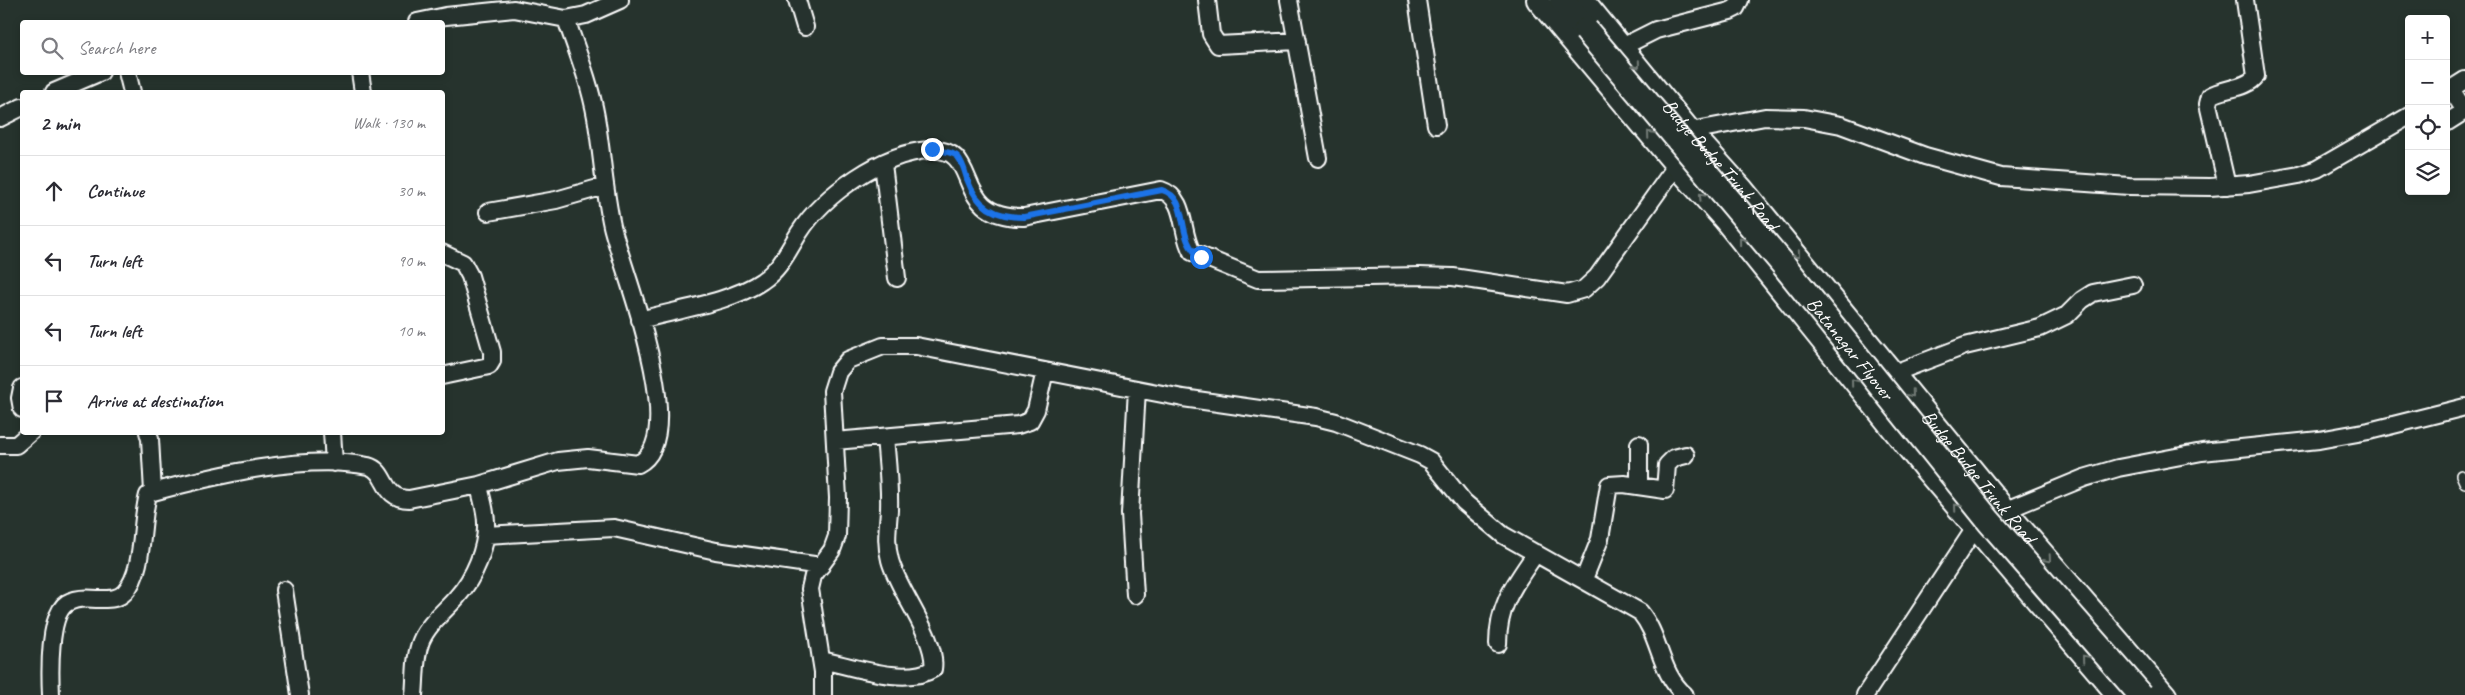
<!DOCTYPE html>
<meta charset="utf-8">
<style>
body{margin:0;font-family:Caveat,sans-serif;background:#f7f7f7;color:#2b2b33}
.controls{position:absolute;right:15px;top:15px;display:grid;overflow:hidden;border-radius:5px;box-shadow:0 2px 8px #0003}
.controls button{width:45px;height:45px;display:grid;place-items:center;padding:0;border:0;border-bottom:1px solid #e1e1e2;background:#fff;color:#2b2b33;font:25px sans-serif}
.stop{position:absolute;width:15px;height:15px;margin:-11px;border:4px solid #1a73e8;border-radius:50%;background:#fff}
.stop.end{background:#1a73e8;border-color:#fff;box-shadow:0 1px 5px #0008}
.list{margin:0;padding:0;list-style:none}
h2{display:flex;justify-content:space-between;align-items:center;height:65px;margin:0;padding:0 20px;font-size:21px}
h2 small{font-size:16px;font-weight:400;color:#7c7c81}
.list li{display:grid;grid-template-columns:32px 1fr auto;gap:15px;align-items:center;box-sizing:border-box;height:70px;padding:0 20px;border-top:1px solid #e1e1e2}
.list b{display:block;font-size:19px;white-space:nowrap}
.list em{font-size:16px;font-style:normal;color:#7c7c81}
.icon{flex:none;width:28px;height:28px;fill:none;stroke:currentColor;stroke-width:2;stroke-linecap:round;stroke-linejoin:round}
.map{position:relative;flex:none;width:2465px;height:695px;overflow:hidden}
.search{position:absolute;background:#fff;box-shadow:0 2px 8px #0003;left:20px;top:20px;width:425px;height:55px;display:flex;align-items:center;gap:12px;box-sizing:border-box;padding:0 18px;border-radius:5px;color:#7c7c81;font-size:19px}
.panel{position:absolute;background:#fff;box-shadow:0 2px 8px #0003;left:20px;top:90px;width:425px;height:345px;border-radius:5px}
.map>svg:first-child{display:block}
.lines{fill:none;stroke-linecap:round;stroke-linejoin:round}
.service-casing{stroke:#fff;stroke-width:12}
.minor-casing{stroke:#fff;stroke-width:20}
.tertiary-casing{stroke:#fff;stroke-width:24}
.secondary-casing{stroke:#fff;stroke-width:28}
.service{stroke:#26332d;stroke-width:9}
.minor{stroke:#26332d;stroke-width:16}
.tertiary{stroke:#26332d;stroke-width:20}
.secondary{stroke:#26332d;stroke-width:24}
.secondary-bridge-casing{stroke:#fff;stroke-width:28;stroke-linecap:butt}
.secondary-bridge{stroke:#26332d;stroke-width:24}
.oneway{stroke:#727a76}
.route{stroke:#1a73e8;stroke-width:6}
.labels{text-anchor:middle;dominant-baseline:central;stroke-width:5;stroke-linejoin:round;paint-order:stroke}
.street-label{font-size:20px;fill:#fff;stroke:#26332d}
</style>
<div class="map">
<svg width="2465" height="695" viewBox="0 0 2465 695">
<rect width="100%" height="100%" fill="#26332d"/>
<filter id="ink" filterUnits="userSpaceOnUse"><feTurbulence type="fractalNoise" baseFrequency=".02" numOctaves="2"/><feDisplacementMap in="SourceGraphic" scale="10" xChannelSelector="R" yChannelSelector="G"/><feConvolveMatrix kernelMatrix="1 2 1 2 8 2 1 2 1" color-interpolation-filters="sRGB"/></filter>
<g filter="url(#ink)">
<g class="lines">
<g class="service-casing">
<path id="service" d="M2461 475 2465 484"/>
</g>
<g class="minor-casing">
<path id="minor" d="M797 0 805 27
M1207 0 1211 34 1218 45 1297 41
M1289 0 1318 158
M1417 0 1436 125
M417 22 446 16 514 9 566 19 586 15 620 0
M1622 47 1656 30 1730 11 1736 8 1740 0
M127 72 132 92
M360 72 363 92
M2451 89 2465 111
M54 92 101 72
M2446 92 2465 80
M0 118 22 107
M2446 123 2465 111
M1691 131 1765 117 1804 118 1841 125 1925 156 2001 177 2129 186 2210 187 2249 184 2299 175 2317 169 2409 116
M883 164 897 278
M2227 186 2208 104 2210 96C2223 88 2247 89 2256 76L2245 0
M488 212 556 200 605 186
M442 253 463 263 470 276 492 352V361L489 366 442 376
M640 320C676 310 732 302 762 281 780 269 788 251 799 233 824 194 883 153 929 150 985 146 948 218 1024 217L1161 190C1187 198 1180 232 1192 252L1258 279 1420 276 1453 277 1567 294 1584 289 1597 277 1676 166
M1894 373 1965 346 2040 328 2067 315 2082 300 2093 293 2133 285
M22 388 20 398 22 409
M148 432 150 439 153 492
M332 432 334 463
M835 441 1018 425 1030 421 1036 410 1045 371
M0 445H16L31 432
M1639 485V444
M486 535 614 528 716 551 821 566
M1584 579 1600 539 1609 485 1624 484 1665 490 1667 465 1674 458 1686 455
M284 590 300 695
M1135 595 1130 514 1137 389
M1498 644C1498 604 1515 584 1536 553
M821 660C852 666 905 686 933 669 938 639 898 591 890 560 885 542 888 527 889 510 890 485 887 461 885 437
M51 695C50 674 48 615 67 603 75 598 88 598 97 599 107 599 118 600 125 592 145 570 140 523 148 495L153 492C213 476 306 453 368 466 388 471 381 499 409 499L479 485 558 461 588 458 638 464C692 437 622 270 612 226 604 190 602 153 596 117 590 83 577 51 566 19
M414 695C416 678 414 658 421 641 428 624 445 611 457 597 474 578 487 548 486 523 486 510 481 497 479 485
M823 695V672L810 589 813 576 832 550 837 536 838 498 832 391 838 372 848 360 883 346H916L1183 398 1316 417 1336 422 1420 455 1431 461 1464 502 1503 535 1640 612C1661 637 1659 673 1685 695
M1865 695 1975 528 2006 510 2084 478 2118 468 2202 452 2319 440 2369 431 2465 407"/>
</g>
<g class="tertiary-casing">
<g id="tertiary">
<path d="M1537 0 1681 172 1724 220 1925 470 2117 695"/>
<path id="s1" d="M1584 0 1691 131 1744 190 2006 510 2166 695"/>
</g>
</g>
<g class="secondary-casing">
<path id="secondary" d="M1562 0 1586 30"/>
</g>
<use href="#service" class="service"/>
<use href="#minor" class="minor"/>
<use href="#tertiary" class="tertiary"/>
<use href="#secondary" class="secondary"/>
<g class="secondary-bridge-casing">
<g id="secondary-bridge">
<path id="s2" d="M1586 30 1783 264 1989 521 2141 695"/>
</g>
</g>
<use href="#secondary-bridge" class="secondary-bridge"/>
</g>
<defs><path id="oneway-chevron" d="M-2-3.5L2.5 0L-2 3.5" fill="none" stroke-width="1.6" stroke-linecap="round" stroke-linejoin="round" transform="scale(1.25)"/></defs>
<g class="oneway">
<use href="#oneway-chevron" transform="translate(1637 65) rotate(51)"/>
<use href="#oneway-chevron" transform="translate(1650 134) rotate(-130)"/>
<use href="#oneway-chevron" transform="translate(1702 196) rotate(-133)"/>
<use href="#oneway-chevron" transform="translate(1742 241) rotate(-129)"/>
<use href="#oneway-chevron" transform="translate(1797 255) rotate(51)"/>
<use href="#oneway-chevron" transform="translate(1854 382) rotate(-129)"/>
<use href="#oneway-chevron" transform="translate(1911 394) rotate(50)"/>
<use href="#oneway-chevron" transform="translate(1957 507) rotate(-130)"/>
<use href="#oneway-chevron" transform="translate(2048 559) rotate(49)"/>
<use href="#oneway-chevron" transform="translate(2085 658) rotate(-130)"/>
</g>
</g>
<g class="lines" filter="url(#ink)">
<path class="route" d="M932 149C940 151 952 151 958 157 963 163 965 172 967 179 977 207 995 217 1024 217L1162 190C1192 199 1174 241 1201 257"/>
</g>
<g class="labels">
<g class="street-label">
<text stroke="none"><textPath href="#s1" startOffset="214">Budge Budge Trunk Road</textPath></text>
<text stroke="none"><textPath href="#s2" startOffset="414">Batanagar Flyover</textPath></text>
<text stroke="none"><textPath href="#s1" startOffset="619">Budge Budge Trunk Road</textPath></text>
</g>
</g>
</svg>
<div class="controls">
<button>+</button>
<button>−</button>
<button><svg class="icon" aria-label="locate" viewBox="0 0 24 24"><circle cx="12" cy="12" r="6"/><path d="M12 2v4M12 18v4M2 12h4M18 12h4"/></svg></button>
<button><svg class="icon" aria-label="layers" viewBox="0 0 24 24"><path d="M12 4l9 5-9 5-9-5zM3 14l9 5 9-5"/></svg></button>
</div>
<div class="stop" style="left:1201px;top:257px"></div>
<div class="stop end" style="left:932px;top:149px"></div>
<div class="search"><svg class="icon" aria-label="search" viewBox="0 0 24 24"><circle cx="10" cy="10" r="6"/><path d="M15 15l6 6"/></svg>Search here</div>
<section class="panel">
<h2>2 min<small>Walk · 130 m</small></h2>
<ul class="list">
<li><svg class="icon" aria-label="ahead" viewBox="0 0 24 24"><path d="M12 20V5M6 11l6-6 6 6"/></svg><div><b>Continue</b></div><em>30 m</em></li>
<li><svg class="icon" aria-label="left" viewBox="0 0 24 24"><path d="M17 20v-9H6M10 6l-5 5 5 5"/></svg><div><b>Turn left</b></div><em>90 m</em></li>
<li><svg class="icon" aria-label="left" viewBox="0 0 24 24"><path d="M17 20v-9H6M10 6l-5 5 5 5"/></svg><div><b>Turn left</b></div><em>10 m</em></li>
<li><svg class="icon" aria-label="arrive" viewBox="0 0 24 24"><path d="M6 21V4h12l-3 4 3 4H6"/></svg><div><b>Arrive at destination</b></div></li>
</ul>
</section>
</div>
